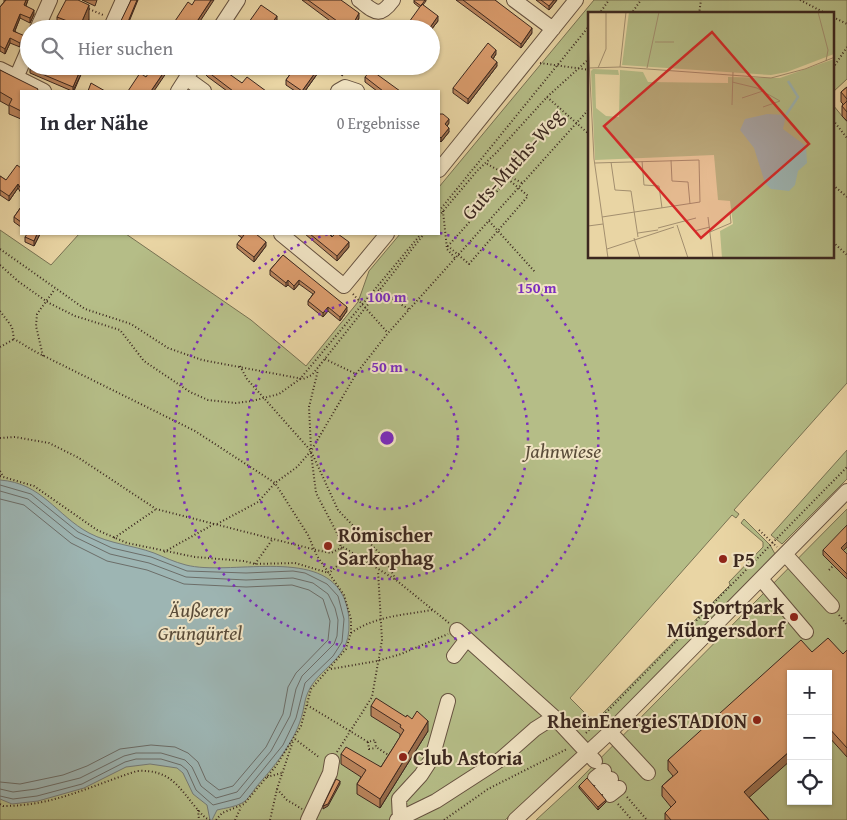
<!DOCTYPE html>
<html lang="de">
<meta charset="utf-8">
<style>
body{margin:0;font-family:"Gentium Book Plus",serif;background:#f2f2f3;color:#2b2b33}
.controls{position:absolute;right:15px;bottom:15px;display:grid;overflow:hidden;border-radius:0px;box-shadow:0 1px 4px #0004}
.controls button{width:45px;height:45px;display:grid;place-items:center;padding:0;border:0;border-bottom:1px solid #e1e1e2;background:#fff;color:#2b2b33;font:25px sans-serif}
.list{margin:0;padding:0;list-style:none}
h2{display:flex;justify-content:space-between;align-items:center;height:65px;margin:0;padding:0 20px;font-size:21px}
h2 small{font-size:16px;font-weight:400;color:#7c7c81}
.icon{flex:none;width:28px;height:28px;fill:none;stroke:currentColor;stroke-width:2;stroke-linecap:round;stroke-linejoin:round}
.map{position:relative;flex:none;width:847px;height:820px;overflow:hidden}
.search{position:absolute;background:#fff;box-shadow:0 1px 4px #0004;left:20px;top:20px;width:420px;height:55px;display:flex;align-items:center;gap:12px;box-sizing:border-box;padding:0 18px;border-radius:28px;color:#7c7c81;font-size:19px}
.panel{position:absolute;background:#fff;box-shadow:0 1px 4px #0004;left:20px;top:90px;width:420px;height:145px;border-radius:0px}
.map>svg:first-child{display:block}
.green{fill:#b5bd87;stroke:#787253;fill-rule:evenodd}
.water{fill:#9db5b3;stroke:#767c78}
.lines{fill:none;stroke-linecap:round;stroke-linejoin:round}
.shore{stroke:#6c6e69;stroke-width:1}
.minor-casing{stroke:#665240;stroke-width:16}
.path{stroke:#3b271f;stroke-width:2;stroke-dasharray:1 2.5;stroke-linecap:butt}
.minor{stroke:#f1e4c4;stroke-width:14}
.wall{fill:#bc865e;stroke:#3b271f}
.shaded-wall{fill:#996d4c;stroke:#3b271f}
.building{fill:#db9c6d;stroke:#3b271f}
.ring{fill:none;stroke:#7b2cbf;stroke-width:2.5;stroke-dasharray:2.5 5}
.poi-dot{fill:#8f2418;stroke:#f1e4c4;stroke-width:2}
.labels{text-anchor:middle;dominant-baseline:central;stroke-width:4;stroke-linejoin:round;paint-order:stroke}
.street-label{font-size:20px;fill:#3b271f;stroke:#f1e4c4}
.park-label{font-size:20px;font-style:italic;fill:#5a4c39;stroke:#f1e4c4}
.poi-label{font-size:20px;font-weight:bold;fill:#3b271f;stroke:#f1e4c4;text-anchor:start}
.inset-river{fill:none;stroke:#9db5b3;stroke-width:2.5}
.inset-road{fill:none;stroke:#a38f6f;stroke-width:1}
.view{fill:#d62828;fill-opacity:0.15;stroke:#d62828;stroke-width:2.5}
.inset-edge{fill:none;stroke:#3b271f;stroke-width:2.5}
.centre{fill:#7b2cbf;stroke:#f1e4c4;stroke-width:2.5}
.ring-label{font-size:15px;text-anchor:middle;font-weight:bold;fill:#7b2cbf;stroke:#f1e4c4;stroke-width:4;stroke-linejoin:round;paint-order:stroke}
</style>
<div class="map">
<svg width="847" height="820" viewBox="0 0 847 820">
<rect width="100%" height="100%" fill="#e9d5a4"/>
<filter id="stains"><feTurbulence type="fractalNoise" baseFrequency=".004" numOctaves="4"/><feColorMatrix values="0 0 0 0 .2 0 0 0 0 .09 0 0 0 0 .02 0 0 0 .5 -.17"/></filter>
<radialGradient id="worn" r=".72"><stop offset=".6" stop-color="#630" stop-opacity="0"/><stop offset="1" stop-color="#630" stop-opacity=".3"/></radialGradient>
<path class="green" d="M594 0H847V79L833 92V14H590V258H833V105L847 122V383L734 510 739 514 736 518 732 515 570 698 593 721 607 728 505 820H0V230L51 265 79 234H126L251 320 306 366 358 302 369 271 400 234H439V187Z
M847 450V479L782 544 771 535Z
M847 509V820H536L573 786ZM791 674H828V801H791Z
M744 519 770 545 775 554 610 723 600 716 730 585 729 582 763 547V542L741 523Z"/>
<path class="water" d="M0 480C42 483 56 515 89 533 110 544 132 545 154 553 164 557 174 562 186 565 229 576 317 548 342 594 347 603 349 614 349 623 351 666 310 666 304 706 299 737 277 763 257 786 253 791 248 800 242 803 235 807 225 808 217 810L212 820H210L207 805 193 794 183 773 177 768 150 764 126 767 84 788 38 801 12 804 0 799Z"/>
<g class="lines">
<path class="shore" d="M0 485 31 494 78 532 112 548 151 557 187 571 246 573 293 571 305 573 327 584 338 596 344 619 342 642 333 656 305 683 296 718 283 745 240 798 213 805 196 790 187 770 181 765 161 759H136L125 762 82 784 37 796 13 799 0 796
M0 491 28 499 75 537 110 554 149 563 186 577 246 580 293 578 313 583 328 594 335 608 338 620 337 636 334 644 302 676 296 689 290 716 271 751 237 792 216 798 201 786 192 767 185 760 161 753H136L124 756 80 778 36 789 13 792 0 789
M0 499 24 505 71 543 107 561 147 570 184 584 246 587 292 585 309 590 323 599 330 621 328 640 296 673 288 687 283 714 266 747 233 786 219 790 206 780 198 762 188 753 175 747 151 745 120 749 87 766 63 775 20 784 0 782"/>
<g class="minor-casing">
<path id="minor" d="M359 0C375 12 379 19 393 0
M514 0 553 29
M37 29 50 0
M110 29 123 0
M219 29 238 0
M0 69 44 91
M16 78 29 48
M186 78 204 91
M178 91 194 66
M338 91 345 87 357 91
M439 170 576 0
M281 234 344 286 387 234
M785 554 832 606
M761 579 806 632
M457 630 554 717 595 761
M454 656 467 639
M610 732 648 773
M595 778 604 771
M602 787 611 779
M610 795 619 788
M400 819 399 799 421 775 432 758 448 701
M308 820 330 773 332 761
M397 820 436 801 501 759 535 729 554 717
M515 820 610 732 847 491"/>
</g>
<path class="path" d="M800 0 827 14
M89 9 103 15
M599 14 609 0
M631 14 641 0
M699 14 701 0
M833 17 847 24
M366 29 370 20
M540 63 590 70
M833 68 847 47
M342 76 345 66
M547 97 590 135
M833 120 847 138
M487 164 522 183
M508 179 528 196 469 264 448 246Z
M833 185 847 197
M439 211 590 25
M443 211 447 249 455 258
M439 216 477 171 497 152 547 97 590 58
M489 221 535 272
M833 242 847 255
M0 249 85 309 131 324 168 348 202 360 303 379 312 375 424 234
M0 265 19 282 49 303 75 316 120 330 144 361 190 392 208 400 236 403 252 401 279 394 300 379 421 234
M378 290 410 310
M353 294 388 333
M0 311 12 327 14 339 36 352 195 431 275 483 308 535 317 556 344 595 351 619V633L346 649 311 689 301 726 276 766 244 804 222 813 216 820
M0 347 14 339
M43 356 36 326 37 314 55 289
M325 359 356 374
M240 366 247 379 311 451 338 510 385 559 396 580
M0 438 15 437 49 443 79 458 156 509 316 550 331 553 343 547
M311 449 309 407 318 370
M311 453 316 493 339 537 343 561 329 573
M0 471 3 476
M0 476 34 486 97 530 127 543 195 557 244 561 255 564 295 563 329 573
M217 524 258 502 275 483 297 467 311 451 356 374 388 333 590 108
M759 530 777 547
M114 538 155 510
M343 547 396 580 449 623
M164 552 214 524
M255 564 272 540
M829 570 834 565
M839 615 847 625
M351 633C375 616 404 615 432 610
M331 669 377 661 401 654 448 634
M307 705 368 742 375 740 376 747 390 756
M586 733 847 467
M295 739 320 758
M368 742 369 749 376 748
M337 752 372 697 382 640 378 571
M267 777 282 773
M277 789 287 800 302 809
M627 797 647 820
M0 804 3 806C54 806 90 786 137 771 171 769 179 788 198 810 202 814 204 818 210 820
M618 804 632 820
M198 810 199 820
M235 820 241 807
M270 820 277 789 293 741
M444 820 488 789 567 749"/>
<use href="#minor" class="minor"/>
</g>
<path class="wall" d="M4 0H28L26 6 34 14 30 23 20 18 15 31 25 40 20 47 10 43 5 54 0 51V7L4 2Z
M82 0H97L95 6Z
M302 0H341L359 18 353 29H349L347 27 346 29H341Z
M426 0V1L423 5 438 21 431 30V29L420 8 414 3V1Z
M456 0H495L532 33 521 48Z
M536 0H557L549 10Z
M57 17 89 19 85 29H57Z
M175 21 195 29 179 28 175 25Z
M496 54 493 59 497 66 468 104 453 93V88Z
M83 66V70L74 91H72L30 73V69Z
M202 66 242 83 266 91H227L208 77 202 71Z
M296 66H323L305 91H295L286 85V80Z
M0 70 38 91H21V119L9 114V106L0 101Z
M365 77 400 91H377L365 82Z
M847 87V121L842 116V106L843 104 841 102V92Z
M439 114 449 123 447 126 449 132 441 142 439 140Z
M21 168V193L18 188 9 201 0 195V176L6 180Z
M21 207V227L14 222V217Z
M40 234 34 246 25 242V237Z
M237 234H256L266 246 254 262 237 248V244L242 238Z
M305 234H329L349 247 337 261Z
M283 255 347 311 340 321 328 311 323 317 308 305V301L313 294 299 284 294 290 288 285 286 287 270 275V270Z
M823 550 847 554V579L823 555Z
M847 650V757L828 736V674L749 797 769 820H665V813L671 807 662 796V786L673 776 668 770V760L812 652 843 654Z
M371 706 428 731 380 808 357 794V784L361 777 341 764V754L381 767 400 737V734L371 716Z
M579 786 606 802 598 810 579 788Z"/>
<path class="shaded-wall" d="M26 0H28L24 10V5Z
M137 0H138L126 29H125Z
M211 0H214L195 29H192Z
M554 0H557L549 10V6Z
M89 5V19L85 29H80V26Z
M34 10V14L30 23V18Z
M359 13V18L353 29H352V26Z
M20 14V18L13 35V31Z
M277 16V21L271 29H268Z
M438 16V21L431 30V29H429Z
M347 22V27L346 29H344V26Z
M532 28V33L521 48V44Z
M25 36V40L20 47V43Z
M10 38V43L5 54V49Z
M496 50V54L491 62V57Z
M497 62V66L468 104V99Z
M82 66 83 70 73 91V87Z
M168 66H171L154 91H151Z
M320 66H323L305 91H302Z
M449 119V123L445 129V124Z
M449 128V132L441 142V138Z
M18 184V188L9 201V196Z
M37 234H40L34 246V241Z
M266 242V246L254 262V257Z
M349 242V247L337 261V256Z
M288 280V285L286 287V283Z
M299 280V284L294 290V286Z
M328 307V311L323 317V313Z
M347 307V311L340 321V317Z
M847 542V547L841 553V548Z
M428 721V731L380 808V799Z
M791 750V760L744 802V792Z
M340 781V784L328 806 323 809V806Z
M606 800V802L598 810V807Z"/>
<path class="building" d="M6 0H26L24 5 34 10 30 18 20 14 13 31 25 36 20 43 10 38 5 49 0 46V7Z
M66 0H78L89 5 80 26 57 17Z
M131 0H137L125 29H117Z
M195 0H211L192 29H178L181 25 175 21 188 2 192 5Z
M308 0H341L359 13 352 26 347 22 344 26Z
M414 0H425L421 6 414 1Z
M463 0H495L532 28 521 44Z
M541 0H554L549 6Z
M422 4 438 16 429 29H404Z
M261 5 277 16 268 29H244Z
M488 43 496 50 491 57 497 62 468 99 453 88Z
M31 66H82L73 87 30 69Z
M153 66H168L151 91H128L140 73 146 77Z
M202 66H218L242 83 247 77 266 91H233L208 72Z
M296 66H320L302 91 286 80Z
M0 70 38 89 37 91H21V111L9 105 12 99 0 92Z
M371 70 400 91H383L365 77Z
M91 83 105 91H88Z
M847 87V99L841 92Z
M847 101V112L842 106Z
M439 114H443L449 119 445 124 449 128 441 138 439 136Z
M17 165 21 168V189L18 184 9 196 0 190V176L6 180Z
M21 207V222L14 217Z
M27 234H37L34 241 25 237Z
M242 234H256L266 242 254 257 237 244 244 235Z
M310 234H329L332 237 335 234H338L349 242 337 256Z
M283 255 347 307 340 317 328 307 323 313 308 301 315 292 299 280 294 286 288 280 286 283 270 270Z
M847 525V542L841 548 847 554V574L823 550Z
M828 638 843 654 847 650V748L828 727V674H791V750L744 792 769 820H671L665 813 676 802 662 786 678 772 668 760 801 640 812 652Z
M376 698 406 717 407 715 412 719 417 711 428 721 380 799 357 784 366 770 341 754 346 747 381 767 393 748 404 730 400 727 401 725 371 706Z
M587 778 606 800 598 807 579 786Z
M336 779 340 781 328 804 323 806Z"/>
<g class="ring">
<circle cx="387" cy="438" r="71"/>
<circle cx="387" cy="438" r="141"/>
<path d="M440 233A212 212 0 1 1 329 234"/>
</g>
<g class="poi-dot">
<circle cx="328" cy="546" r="5"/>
<circle cx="723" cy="559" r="5"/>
<circle cx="794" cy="617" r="5"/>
<circle cx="757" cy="720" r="5"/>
<circle cx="403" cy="757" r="5"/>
</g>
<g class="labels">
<g class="street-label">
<text transform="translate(512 164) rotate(-48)">Guts-Muths-Weg</text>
</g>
<g class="park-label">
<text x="563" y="450">Jahnwiese</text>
<text x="200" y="609">Äußerer<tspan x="200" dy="23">Grüngürtel</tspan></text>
</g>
<g class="poi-label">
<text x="338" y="534">Römischer<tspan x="338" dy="23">Sarkophag</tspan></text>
<text x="733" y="559">P5</text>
<text x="784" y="606" text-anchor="end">Sportpark<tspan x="784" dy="23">Müngersdorf</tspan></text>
<text x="747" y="720" text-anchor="end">RheinEnergieSTADION</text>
<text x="413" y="757">Club Astoria</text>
</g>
</g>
<g transform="translate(588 12)">
<rect width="246" height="246" fill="#e9d5a4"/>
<path d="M41 0H246V42L199 60 183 63 34 53ZM246 47V246H134L132 219 145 212 142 189 130 188 126 143 7 148 3 59 5 57 30 58 31 63 7 62 8 96 18 104 31 105 32 58 55 60 60 70 140 71V65L192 66Z" fill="#b5bd87"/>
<path d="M179 102 198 103 195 117 218 134 219 151 210 159 207 173 201 179 183 177 177 171 166 136 152 118 157 107Z" fill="#9db5b3"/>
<path class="inset-river" d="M198 103 210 85 200 69"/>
<path class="inset-road" d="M230 0 240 38 238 49M0 27 6 147 20 246M67 30H86M32 55 38 0M0 56 32 55 183 66 217 57 247 45M10 56 18 37V0M59 56 71 0M144 70 169 76 192 89M154 86 175 79M144 93 145 60M175 95 192 89M83 148 84 169 100 170 102 192M54 149 56 173 71 174 74 196M23 150 27 178 43 179 50 225M7 151 111 148 112 190 14 205M120 205 125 246M89 213 100 246M0 214 15 212M70 216 108 206M106 219 122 215M122 220 143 211 142 201M50 221 70 218M46 226 52 246M19 237 86 215"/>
<path class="view" d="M124 20 221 132 113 226 16 114Z"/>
<rect width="246" height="246" class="inset-edge"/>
</g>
<circle cx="387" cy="438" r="8" class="centre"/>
<g class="ring-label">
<text x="537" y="293">150 m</text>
<text x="387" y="302">100 m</text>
<text x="387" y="372">50 m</text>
</g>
<rect width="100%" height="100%" filter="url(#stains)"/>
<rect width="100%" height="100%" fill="url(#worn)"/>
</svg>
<div class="controls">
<button>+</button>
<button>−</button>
<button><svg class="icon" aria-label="locate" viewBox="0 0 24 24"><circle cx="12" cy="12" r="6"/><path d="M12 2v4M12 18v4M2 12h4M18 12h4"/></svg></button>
</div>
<div class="search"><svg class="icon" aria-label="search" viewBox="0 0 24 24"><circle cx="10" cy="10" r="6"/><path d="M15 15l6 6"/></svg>Hier suchen</div>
<section class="panel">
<h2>In der Nähe<small>0 Ergebnisse</small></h2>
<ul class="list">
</ul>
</section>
</div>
